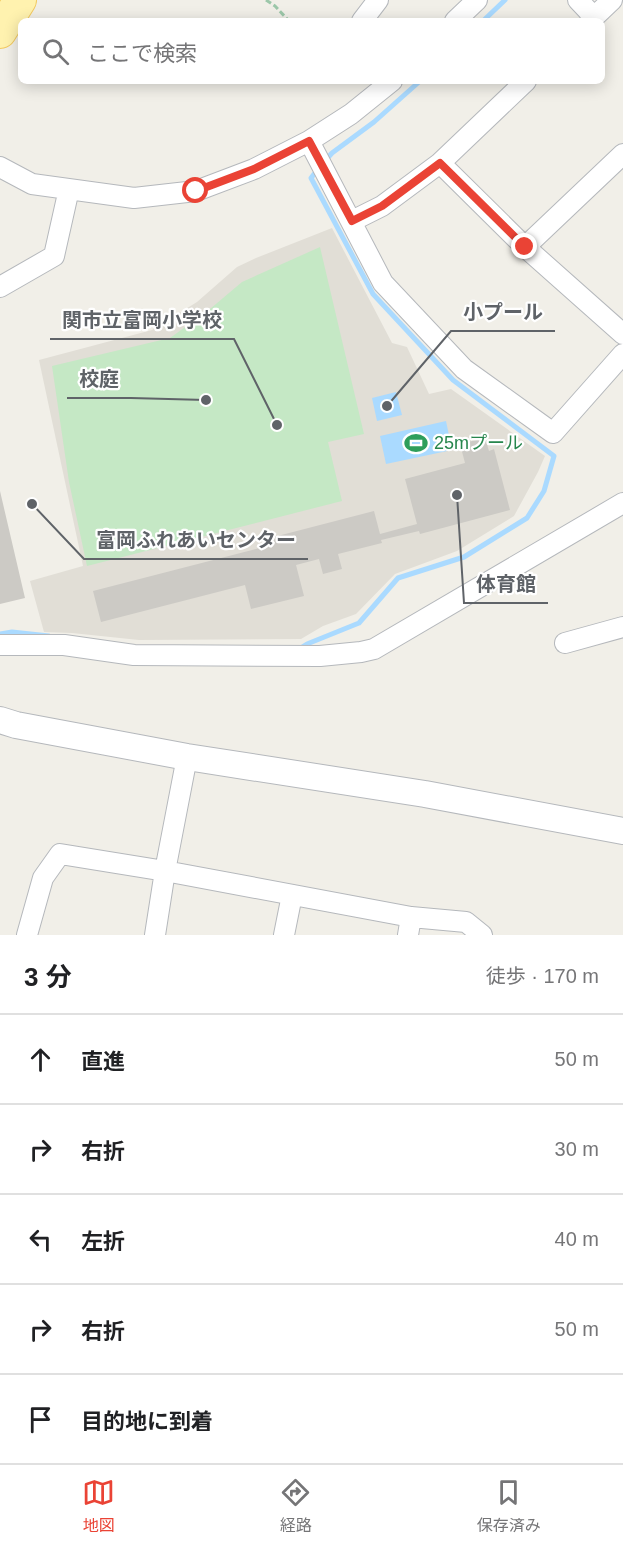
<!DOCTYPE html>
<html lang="ja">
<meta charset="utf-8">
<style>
body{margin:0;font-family:Helvetica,"Noto Sans JP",sans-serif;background:#f6f6f6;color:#202124}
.stop{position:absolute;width:18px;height:18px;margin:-14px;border:4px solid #ea4335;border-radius:50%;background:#fff}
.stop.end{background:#ea4335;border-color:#fff;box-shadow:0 2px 6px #0008}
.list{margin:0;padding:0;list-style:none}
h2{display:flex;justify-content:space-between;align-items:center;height:78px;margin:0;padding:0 24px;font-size:26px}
h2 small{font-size:20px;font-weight:400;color:#757577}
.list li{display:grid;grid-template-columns:39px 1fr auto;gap:18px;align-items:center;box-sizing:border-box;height:90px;padding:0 24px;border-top:2px solid #e0e0e0}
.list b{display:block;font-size:22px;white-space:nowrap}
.list em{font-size:20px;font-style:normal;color:#757577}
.icon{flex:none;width:33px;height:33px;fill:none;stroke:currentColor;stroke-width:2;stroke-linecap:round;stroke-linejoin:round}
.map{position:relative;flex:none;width:623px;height:935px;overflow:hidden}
.search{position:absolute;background:#fff;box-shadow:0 3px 15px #0003;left:18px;right:18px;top:18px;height:66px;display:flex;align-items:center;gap:15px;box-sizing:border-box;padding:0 21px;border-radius:9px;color:#757577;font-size:22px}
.sheet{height:528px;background:#fff}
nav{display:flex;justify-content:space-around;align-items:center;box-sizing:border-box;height:84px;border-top:2px solid #e0e0e0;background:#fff;font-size:16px;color:#757577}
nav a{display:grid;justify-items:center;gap:3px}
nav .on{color:#ea4335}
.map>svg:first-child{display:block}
.education{fill:#e1ded6}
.green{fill:#c5e8c5}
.water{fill:#aadaff}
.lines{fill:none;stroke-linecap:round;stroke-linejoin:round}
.stream{stroke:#aadaff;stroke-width:5}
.building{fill:#cccac5}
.minor-casing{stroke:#b5b8bc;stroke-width:22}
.tertiary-casing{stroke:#b5b8bc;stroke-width:28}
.primary-casing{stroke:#f2c960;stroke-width:34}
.path{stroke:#9cc7a9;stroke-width:3;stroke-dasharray:6 3;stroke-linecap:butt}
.minor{stroke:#fff;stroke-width:20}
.tertiary{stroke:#fff;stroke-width:26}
.primary{stroke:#fff2af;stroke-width:32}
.route{stroke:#ea4335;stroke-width:8}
.labels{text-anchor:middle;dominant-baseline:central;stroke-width:4.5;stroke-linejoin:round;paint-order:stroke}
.leisure-label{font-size:18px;fill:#27864d;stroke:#fff;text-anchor:start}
.leader{fill:none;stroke:#5f6368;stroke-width:2}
.callout-dot{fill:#5f6368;stroke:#fff;stroke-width:2}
.callout-label{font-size:20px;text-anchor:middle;font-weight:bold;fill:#5f6368;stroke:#fff;stroke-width:4.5;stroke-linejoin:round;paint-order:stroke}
</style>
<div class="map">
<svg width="623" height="935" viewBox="0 0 623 935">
<rect width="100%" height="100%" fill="#f1efe8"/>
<path class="education" d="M332 228 392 343 407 347 429 394 451 389 545 456 538 472 514 516 457 551 395 574 356 614 323 626 301 639 139 640 72 633 44 632 30 581 83 566 39 360 152 330 197 302 237 267 256 258Z"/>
<path class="green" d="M320 247 364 434 328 442 342 501 87 566 69 482 52 366 170 338 210 309 242 282Z"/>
<path class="water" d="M396 392 402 415 377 421 372 398Z
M446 421 452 450 386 464 380 436Z"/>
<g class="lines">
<path class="stream" d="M483 21 505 0
M324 162 332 153 374 122 420 81
M0 634 12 632 49 636
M299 649 307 644 359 623 398 578 464 557 527 518 544 491 554 456 453 380 373 294 311 178 318 169"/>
</g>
<path class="building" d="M485 438 489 451 494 449 510 510 420 534 419 531 381 540 382 543 338 554 342 569 323 574 319 559 296 565 304 596 251 609 245 585 101 622 93 591 268 546 266 539 374 511 380 534 417 524 405 479 465 463 460 444Z
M0 491 25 598 0 604Z"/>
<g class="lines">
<g class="minor-casing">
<path id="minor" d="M578 0 594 17
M362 21 378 0
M455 21 477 0
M590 21 612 0
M309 141 383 283 464 369 553 433 623 354
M440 163 525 247 623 334
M0 167 32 184 134 198 196 191 254 169 309 141 351 114 392 81
M352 221 382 206 440 163 526 81
M525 247 623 154
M0 287 54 256 69 189
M565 643 623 627
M0 645H64L134 655 320 656 361 652 374 649 623 503
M27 935 43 878 60 854 165 871 411 917 466 922 482 935
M155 935 165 871 187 757
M284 935 292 895
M408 935 411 917"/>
</g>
<g class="tertiary-casing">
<path id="tertiary" d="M0 720 16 725 187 757 425 794 623 831"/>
</g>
<g class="primary-casing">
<path id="primary" d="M0 32 20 0"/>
</g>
<path class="path" d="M266 0 275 6 289 21"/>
<use href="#minor" class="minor"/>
<use href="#tertiary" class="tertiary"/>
<use href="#primary" class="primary"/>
</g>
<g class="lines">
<path class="route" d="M196 191 254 169 309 141 352 221 382 206 440 163 525 247"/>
</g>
<defs>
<g id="stadium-bare" transform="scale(1.8)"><path d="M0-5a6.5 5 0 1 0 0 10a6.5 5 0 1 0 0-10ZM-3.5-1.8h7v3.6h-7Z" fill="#2e9e5b" stroke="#fff" stroke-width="2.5" paint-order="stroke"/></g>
</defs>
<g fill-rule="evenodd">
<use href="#stadium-bare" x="416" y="443"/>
</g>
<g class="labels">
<g class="leisure-label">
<text x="434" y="443">25mプール</text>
</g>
</g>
<path class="leader" d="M387 406L451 331H555M277 425L234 339H50M206 400L131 398H67M32 504L84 559H308M457 495L464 603H548"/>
<g class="callout-dot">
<circle cx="387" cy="406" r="6"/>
<circle cx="277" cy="425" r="6"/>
<circle cx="206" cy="400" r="6"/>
<circle cx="32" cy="504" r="6"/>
<circle cx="457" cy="495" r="6"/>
</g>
<g class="callout-label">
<text x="503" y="319">小プール</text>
<text x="142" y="327">関市立富岡小学校</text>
<text x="99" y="386">校庭</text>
<text x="196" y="547">富岡ふれあいセンター</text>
<text x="506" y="591">体育館</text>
</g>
</svg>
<div class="stop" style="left:196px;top:191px"></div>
<div class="stop end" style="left:525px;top:247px"></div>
<div class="search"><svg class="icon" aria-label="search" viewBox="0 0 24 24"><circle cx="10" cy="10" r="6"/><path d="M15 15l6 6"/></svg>ここで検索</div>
</div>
<section class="sheet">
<h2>3 分<small>徒歩 · 170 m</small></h2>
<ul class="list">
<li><svg class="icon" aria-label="ahead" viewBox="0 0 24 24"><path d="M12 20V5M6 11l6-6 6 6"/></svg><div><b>直進</b></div><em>50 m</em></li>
<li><svg class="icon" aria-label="right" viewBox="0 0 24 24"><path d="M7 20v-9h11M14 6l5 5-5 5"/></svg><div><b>右折</b></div><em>30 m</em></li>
<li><svg class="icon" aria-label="left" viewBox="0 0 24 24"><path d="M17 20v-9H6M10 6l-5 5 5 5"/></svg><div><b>左折</b></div><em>40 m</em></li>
<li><svg class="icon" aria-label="right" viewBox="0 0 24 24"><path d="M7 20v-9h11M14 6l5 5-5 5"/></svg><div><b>右折</b></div><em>50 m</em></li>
<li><svg class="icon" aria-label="arrive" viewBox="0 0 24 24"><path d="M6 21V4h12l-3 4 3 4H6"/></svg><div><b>目的地に到着</b></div></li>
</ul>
</section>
<nav>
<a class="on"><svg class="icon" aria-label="map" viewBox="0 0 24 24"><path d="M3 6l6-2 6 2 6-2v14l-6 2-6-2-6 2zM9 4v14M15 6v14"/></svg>地図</a>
<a><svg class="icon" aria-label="directions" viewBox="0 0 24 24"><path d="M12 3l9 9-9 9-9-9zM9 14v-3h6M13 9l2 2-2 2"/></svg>経路</a>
<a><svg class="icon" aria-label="saved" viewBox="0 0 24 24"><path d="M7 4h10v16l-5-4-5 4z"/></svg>保存済み</a>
</nav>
